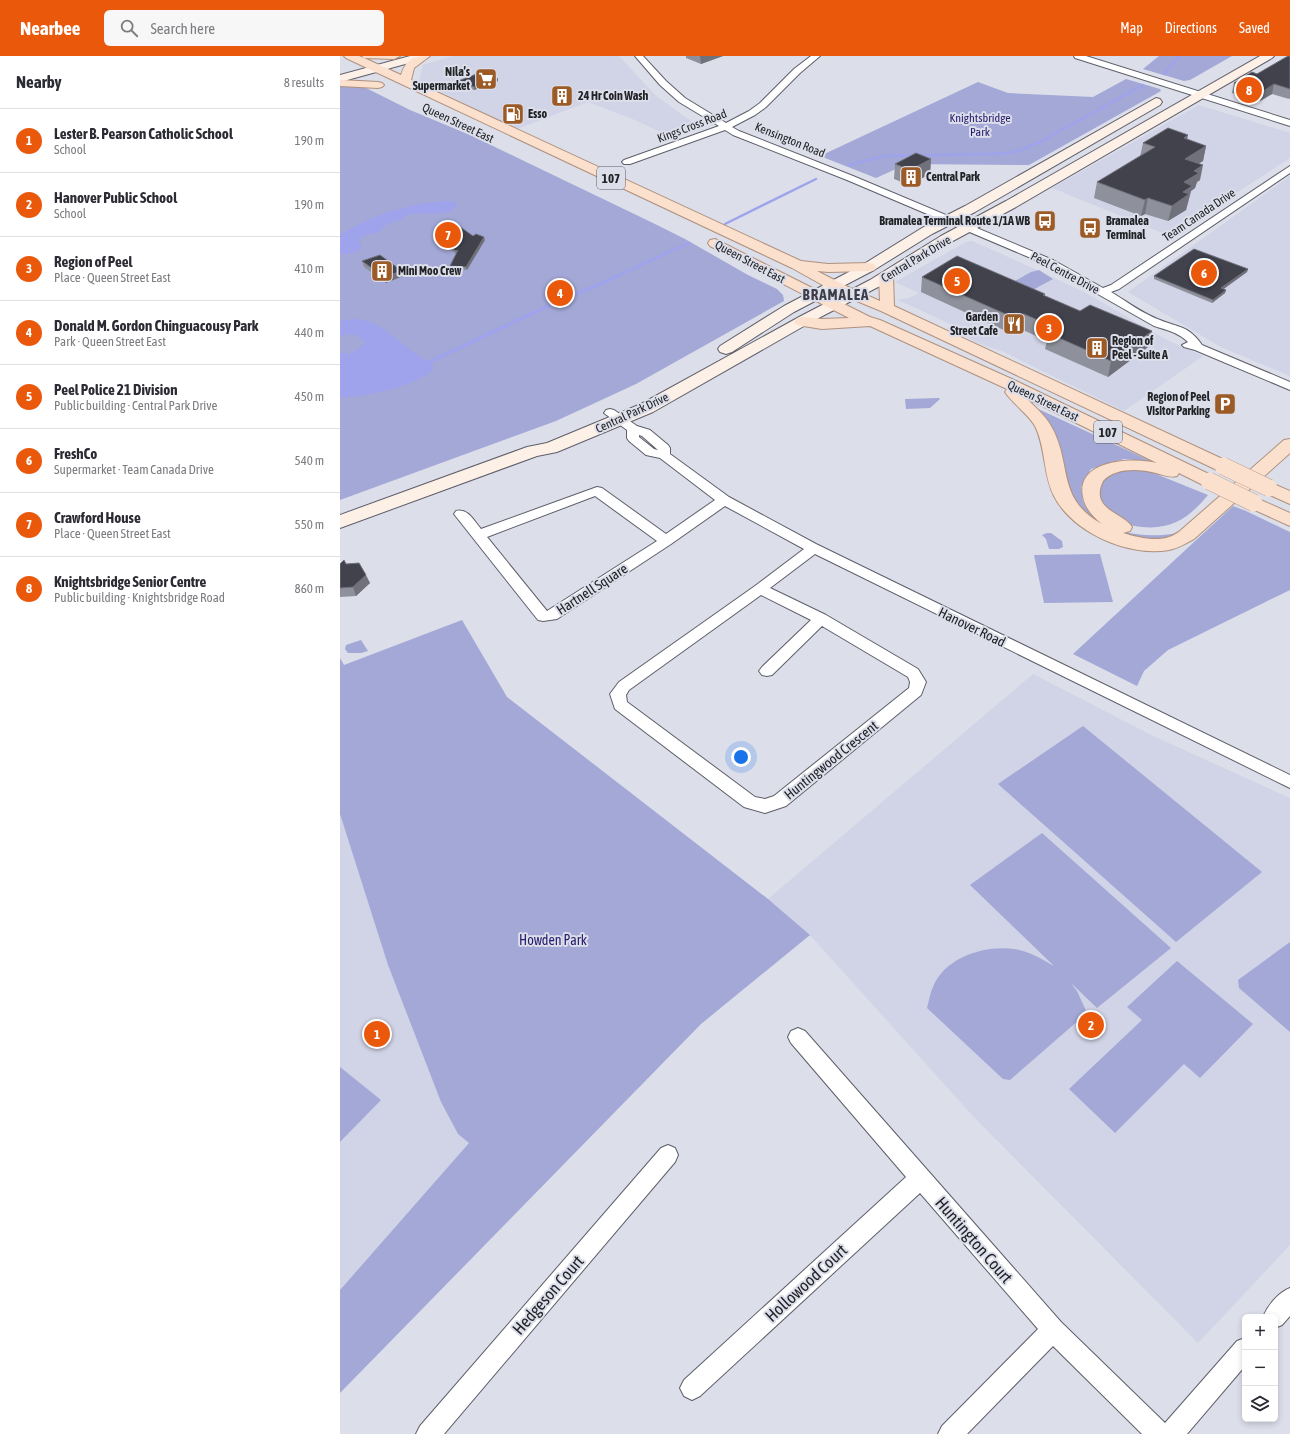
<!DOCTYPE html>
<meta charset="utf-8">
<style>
body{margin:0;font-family:"Asap Condensed",sans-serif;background:#f7f7f7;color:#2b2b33}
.controls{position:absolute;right:12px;bottom:12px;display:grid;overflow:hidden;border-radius:6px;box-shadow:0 2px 6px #0003}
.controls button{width:36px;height:36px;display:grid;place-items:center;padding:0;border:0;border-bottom:1px solid #e1e1e2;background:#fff;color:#2b2b33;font:20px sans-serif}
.you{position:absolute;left:401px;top:701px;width:14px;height:14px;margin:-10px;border:3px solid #fff;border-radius:50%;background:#1a73e8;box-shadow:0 0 0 6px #1a73e833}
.badge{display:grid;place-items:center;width:26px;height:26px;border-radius:50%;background:#ea580c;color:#fff;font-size:13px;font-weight:700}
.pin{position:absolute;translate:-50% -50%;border:2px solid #fff;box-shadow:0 1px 4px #0006}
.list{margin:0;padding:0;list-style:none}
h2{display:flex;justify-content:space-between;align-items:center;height:52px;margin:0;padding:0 16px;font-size:17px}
h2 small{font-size:13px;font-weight:400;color:#7c7c81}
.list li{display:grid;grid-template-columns:26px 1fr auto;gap:12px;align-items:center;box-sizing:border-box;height:64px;padding:0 16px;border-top:1px solid #e1e1e2}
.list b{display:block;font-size:15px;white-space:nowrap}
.list p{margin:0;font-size:13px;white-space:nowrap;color:#7c7c81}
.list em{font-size:13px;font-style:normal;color:#7c7c81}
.icon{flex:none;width:22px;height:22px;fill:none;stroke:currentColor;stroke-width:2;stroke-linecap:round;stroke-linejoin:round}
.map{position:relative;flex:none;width:950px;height:1378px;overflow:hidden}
header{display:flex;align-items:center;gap:24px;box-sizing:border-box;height:56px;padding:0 20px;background:#ea580c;color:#fff}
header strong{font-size:19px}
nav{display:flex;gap:22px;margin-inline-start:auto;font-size:14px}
.search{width:280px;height:36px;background:#f7f7f7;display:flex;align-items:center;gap:10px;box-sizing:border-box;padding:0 14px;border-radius:6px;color:#7c7c81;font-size:15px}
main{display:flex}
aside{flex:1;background:#fff}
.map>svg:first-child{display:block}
.built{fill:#d1d3e6}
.green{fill:#a3a8d7}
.water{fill:#9ea3ec}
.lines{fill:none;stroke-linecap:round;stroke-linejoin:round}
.stream-far1{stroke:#9ea3ec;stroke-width:2.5}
.stream{stroke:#9ea3ec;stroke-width:3.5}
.street-casing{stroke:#5d5e69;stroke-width:2}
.secondary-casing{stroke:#5d5e69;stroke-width:2}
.primary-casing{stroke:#ae917e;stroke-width:2}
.street{fill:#fff;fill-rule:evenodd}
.secondary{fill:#fdf0e6;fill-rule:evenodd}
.primary{fill:#fbe0ce;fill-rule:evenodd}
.primary-bridge-casing{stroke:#ae917e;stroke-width:18;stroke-linecap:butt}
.primary-bridge{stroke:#fbe0ce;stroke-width:17}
.wall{fill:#8e909b}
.shaded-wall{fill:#70717b}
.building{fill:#41424c;stroke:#70717b}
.labels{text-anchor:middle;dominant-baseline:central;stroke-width:4;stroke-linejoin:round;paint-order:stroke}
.far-poi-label{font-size:12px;font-weight:bold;fill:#222327;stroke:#dcdeea;text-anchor:start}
.far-park-label{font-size:12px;fill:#261b6e;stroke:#dcdeea}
.far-street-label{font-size:12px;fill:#222327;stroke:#dcdeea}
.shield{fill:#dcdeea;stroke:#5a5b62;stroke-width:1}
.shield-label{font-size:13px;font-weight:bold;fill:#222327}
.street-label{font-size:14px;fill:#222327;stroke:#dcdeea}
.park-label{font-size:14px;fill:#261b6e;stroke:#dcdeea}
.far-district-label{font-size:15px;font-weight:bold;letter-spacing:1px;fill:#3c3d47;stroke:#dcdeea}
.near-street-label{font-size:17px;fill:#222327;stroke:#dcdeea}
</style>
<header>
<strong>Nearbee</strong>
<div class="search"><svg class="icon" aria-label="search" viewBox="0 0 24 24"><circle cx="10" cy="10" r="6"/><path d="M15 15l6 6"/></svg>Search here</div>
<nav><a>Map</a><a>Directions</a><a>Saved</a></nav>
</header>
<main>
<aside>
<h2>Nearby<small>8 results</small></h2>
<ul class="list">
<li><span class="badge">1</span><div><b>Lester B. Pearson Catholic School</b><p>School</p></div><em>190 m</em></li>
<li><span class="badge">2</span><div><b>Hanover Public School</b><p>School</p></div><em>190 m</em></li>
<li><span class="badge">3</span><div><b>Region of Peel</b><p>Place · Queen Street East</p></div><em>410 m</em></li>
<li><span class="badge">4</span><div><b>Donald M. Gordon Chinguacousy Park</b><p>Park · Queen Street East</p></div><em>440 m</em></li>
<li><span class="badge">5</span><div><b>Peel Police 21 Division</b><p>Public building · Central Park Drive</p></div><em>450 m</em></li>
<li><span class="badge">6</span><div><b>FreshCo</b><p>Supermarket · Team Canada Drive</p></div><em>540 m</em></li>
<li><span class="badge">7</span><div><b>Crawford House</b><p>Place · Queen Street East</p></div><em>550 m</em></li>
<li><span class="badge">8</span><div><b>Knightsbridge Senior Centre</b><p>Public building · Knightsbridge Road</p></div><em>860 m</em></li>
</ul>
</aside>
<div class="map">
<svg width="950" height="1378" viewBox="0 0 950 1378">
<rect width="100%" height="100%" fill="#dcdeea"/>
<path class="built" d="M112 0H279L316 40 358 70 331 81 295 64 248 46 177 73 79 25 83 9Z
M859 49 950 77V102L830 180 712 132Z
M950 120V320L881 291 788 236Z
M632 185 686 209 744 236 827 284 863 300 784 355 662 295 640 288 611 273 615 270 558 244 569 242 579 237 555 226 626 186Z
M693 618 813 680 950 742V1189L858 1287 632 1059 470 879 428 843Z
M0 758 48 909 101 1046 118 1078 129 1087 0 1234Z"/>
<path class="green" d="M819 0H892L850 24 844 25 803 13Z
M786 23 820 33 821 35 689 109 567 108 536 122 480 100 638 26 668 37 753 41Z
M0 29 26 32 70 54 130 79 315 168 345 183 408 219 437 233 443 239 444 245 296 328 216 365 0 444Z
M699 214 713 223 678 242 659 234 691 216Z
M599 342 600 343 590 352 566 353 565 343Z
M696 352 813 406 784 403 751 413 741 431C742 437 742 445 745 450 747 453 753 457 756 460 779 480 809 482 838 477L823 483 806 484 786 480 751 463 732 444Z
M782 414H806L868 439C850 461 832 474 802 471 791 470 779 467 770 460 765 456 759 439 755 433L764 420Z
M893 450 906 455 950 476V534L828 594 804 615 797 630 733 598Z
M707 477H711L722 485 723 491 719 493H709L706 483 702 479Z
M760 498 773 546 704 547 694 499Z
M122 564 167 641 428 843 470 879 361 968 0 1337V1234L129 1087 118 1078 101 1046 48 909 0 758V602L4 609Z
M21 584 28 595 21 597H8L5 593 6 589Z
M743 670 922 816 836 886 658 728Z
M702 777 831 892 757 952 731 927 737 935 747 957 670 1024 663 1023 587 952C589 945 590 937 593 931 605 901 645 889 674 893 689 895 701 903 714 910L630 829Z
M950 886V976L899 932 898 924Z
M837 905 913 968 860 1022 844 1008 775 1077 729 1033 802 964 787 951Z
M0 1011 41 1044 0 1086Z"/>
<path class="water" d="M111 145 118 148 111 155 103 157 68 158 61 164 48 167 39 176 22 180 19 185 22 190C18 198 8 198 0 198V179C32 158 73 146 111 145Z
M15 263C35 264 50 277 64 289 73 296 83 303 93 309V313L90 317C62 334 32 339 0 342V297H12L26 287C19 279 8 274 0 282V265Z"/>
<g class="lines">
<path class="stream-far1" d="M824 18 839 0
M509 109 544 100 649 98 668 97 681 94 700 86 803 29
M385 168 476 123
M275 221 349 187"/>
<path class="stream" d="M85 308 206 251 278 220"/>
<g class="street-casing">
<path id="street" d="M295 0H303L326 25 345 42 386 67 409 55 420 47 454 13 471 0H480L460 17 426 51 415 59 392 71 399 75 513 120 713 204 763 232 771 229 950 110V117L779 233 771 236C786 245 803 258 820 264 839 272 848 269 862 289L950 326V334L855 294 844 291 842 289 848 286C837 276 827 274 814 270L705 208 507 124 393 79 385 74 290 108H284L282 106 284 104 379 70 339 46 320 29Z
M734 0H746L950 64V70L735 2Z
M270 353 274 354 297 370 310 374 328 389 330 392V398L389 441 476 488 950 719V732L475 498 430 532 486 559 578 613 586 626 581 639 446 750 425 757 404 751 275 653 270 638 279 626 415 530 464 493 385 450 331 488 217 563 203 565 198 564 114 458 116 455C128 452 134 465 141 473L257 431 262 432 326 478 375 444 320 402 306 399 289 385 287 382V374L264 357 266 354ZM299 379 302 380 318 394 314 393 299 381ZM255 440 317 485 207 555 147 481ZM421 539 471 564 422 611 419 615 422 619 427 620 432 619 482 570 568 621 570 626 569 632 434 740 425 743 415 741 287 646 286 639 289 634Z
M458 972 465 975 721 1266 825 1367 897 1285 905 1282V1310L847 1378H802L713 1290 627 1378H598L602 1370 698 1273 580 1137 360 1340 352 1344 344 1340 340 1332 344 1324 566 1121 451 987 448 981 451 975Z
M328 1089 335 1092 338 1099 335 1106 104 1378H76L80 1370 321 1092Z
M950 1232V1260L942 1269 935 1272V1261H923C928 1249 938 1237 950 1232Z"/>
</g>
<g class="secondary-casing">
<path id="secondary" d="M70 0H89L87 2 0 26V19Z
M920 0H934L932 2 676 151 611 186 540 230 471 266 313 356 217 396 197 400 0 472V459L187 391 207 387 301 348 461 260 530 224 601 180 666 145Z
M816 42 820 43 822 46 820 49 635 156 592 178 534 214 454 256 392 296 386 298 380 296 378 293 380 290 444 250 524 208 582 172 625 150Z"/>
</g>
<g class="primary-casing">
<path id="primary" d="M4 0H19L24 2 22 0H60L54 3 24 2 61 19C66 3 74 0 90 0L74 12 71 24 461 205 488 208 529 207 534 208 536 211 534 214 529 215 488 216 477 215 506 230 540 245 539 220 541 217 546 216 551 217 553 220 554 250 889 406 892 410 889 414 883 415 877 414 541 255 495 236 452 212 6 2Z
M0 24 38 26 42 27 44 29 42 31 38 32 0 30Z
M375 183 530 261 540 264 674 324 875 421 878 425 875 429 869 431 863 429 839 417 837 420C829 422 824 419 816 417 799 413 776 411 763 425 749 454 784 457 792 471L790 475 783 477C796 481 816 486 829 481 833 480 837 477 840 475L944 384 950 383V397L854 483C845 488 838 492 829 494 789 501 733 477 714 440 703 419 706 392 695 370 689 359 673 348 665 336L667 333 530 270 482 273 457 269 454 266 457 263 462 261 482 263 509 262 370 190 368 187 370 184ZM686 342 817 407C794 401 735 403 743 441 745 452 753 461 762 468 715 442 733 408 711 370 705 359 695 351 686 342Z
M929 426 950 435V448L923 436 920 432 923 428Z
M914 441 950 457V470L908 451 905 447 908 443Z"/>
</g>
<use href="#street" class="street"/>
<use href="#secondary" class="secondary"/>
<use href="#primary" class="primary"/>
<g class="primary-bridge-casing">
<path id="primary-bridge" d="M883 410 929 432
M869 425 914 447"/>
</g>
<use href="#primary-bridge" class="primary-bridge"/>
</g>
<path class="wall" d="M346 0H383L361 8 346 2Z
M950 0V42L949 43 932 38 920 45 892 37 894 27 917 18Z
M158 23V25L134 34 118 27V25Z
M847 83 866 90 863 105 859 107 860 124 857 126 855 132 851 135 846 154 828 165 805 158 801 160 754 142 757 126 800 101 803 87Z
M591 103 590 118 569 129 554 123 555 108Z
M93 177 133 180 145 184 127 214H110V210L116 198 94 181Z
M22 205 63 220 46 227 24 211Z
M908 213 907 216 883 233 886 234 885 237 872 247 814 223V220Z
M582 221 705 238V240L808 291 768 321 705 293 707 285 681 273 679 275 674 272 668 276 581 236Z
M0 508H6L30 527 16 540 0 541Z"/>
<path class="shaded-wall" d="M360 0H383L361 8Z
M158 23V25L134 34V31Z
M934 28 932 38 920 45 922 36Z
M848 79 845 94 844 82Z
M866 90 863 105 842 118 845 103Z
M591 103 590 118 569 129 570 114Z
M863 109 860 124 857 126 855 132 851 135 846 154 828 165 832 150 844 126 854 115Z
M808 142 805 158 801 160 805 144Z
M144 181 145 184 127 214 126 211Z
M908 213 907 216 881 235V232Z
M62 215 63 220 46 227 44 221Z
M886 234 885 237 872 247 873 244Z
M676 257 674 272 668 276 670 260Z
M684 258 681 273 679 275 681 259Z
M812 275 808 291 768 321 771 305Z
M26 519 30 527 16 540 13 531Z"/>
<path class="building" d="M948 0H950V33L934 28 922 36 894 27 912 16 917 18Z
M142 16 158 23 134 31 118 25Z
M828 72 848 79 844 82 866 90 845 103 863 109 854 115 859 117 844 126 852 130 843 136 849 138 832 150 808 142 805 144 757 126 815 91 803 87Z
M576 97 591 103 570 114 555 108Z
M116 168 133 180 136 178 144 181 126 211 110 210 118 194 116 195 93 177Z
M854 193 908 213 881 232 886 234 873 244 814 220Z
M40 199 62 215 44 221 22 205Z
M617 200 705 238 703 239 740 255 750 249 812 275 771 305 708 277 716 272 684 258 681 259 676 257 670 260 582 221Z
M4 504 6 508 19 507 26 519 13 531 0 532V508Z"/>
<defs>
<g id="supermarket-square" transform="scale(1.15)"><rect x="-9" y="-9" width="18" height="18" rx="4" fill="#9b5a26" stroke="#dcdeea"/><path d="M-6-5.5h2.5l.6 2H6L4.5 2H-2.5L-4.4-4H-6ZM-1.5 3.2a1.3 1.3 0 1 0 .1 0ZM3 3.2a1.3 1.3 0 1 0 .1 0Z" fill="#fff"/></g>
<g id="building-square" transform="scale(1.15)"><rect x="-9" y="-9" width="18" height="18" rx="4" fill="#9b5a26" stroke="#dcdeea"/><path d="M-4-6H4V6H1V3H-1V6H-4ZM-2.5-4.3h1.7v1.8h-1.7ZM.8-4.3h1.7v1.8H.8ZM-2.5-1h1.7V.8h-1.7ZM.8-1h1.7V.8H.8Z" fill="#fff"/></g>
<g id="fuel-square" transform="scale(1.15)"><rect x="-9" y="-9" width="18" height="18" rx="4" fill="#9b5a26" stroke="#dcdeea"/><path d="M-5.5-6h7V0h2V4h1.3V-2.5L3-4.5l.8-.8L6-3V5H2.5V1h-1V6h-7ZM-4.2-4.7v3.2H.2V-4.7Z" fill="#fff"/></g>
<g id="bus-square" transform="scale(1.15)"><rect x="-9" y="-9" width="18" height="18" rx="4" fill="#9b5a26" stroke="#dcdeea"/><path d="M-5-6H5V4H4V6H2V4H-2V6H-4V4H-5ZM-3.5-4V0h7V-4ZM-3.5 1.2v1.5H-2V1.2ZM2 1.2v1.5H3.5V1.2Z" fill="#fff"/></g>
<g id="restaurant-square" transform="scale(1.15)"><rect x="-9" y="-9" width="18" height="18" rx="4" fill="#9b5a26" stroke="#dcdeea"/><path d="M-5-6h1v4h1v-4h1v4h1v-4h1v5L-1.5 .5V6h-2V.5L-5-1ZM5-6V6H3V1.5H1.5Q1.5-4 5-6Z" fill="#fff"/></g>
<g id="parking-square" transform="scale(1.15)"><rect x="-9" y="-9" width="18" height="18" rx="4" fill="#9b5a26" stroke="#dcdeea"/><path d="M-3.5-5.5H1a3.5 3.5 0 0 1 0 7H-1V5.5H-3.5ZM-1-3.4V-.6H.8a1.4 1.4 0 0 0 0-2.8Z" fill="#fff"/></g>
</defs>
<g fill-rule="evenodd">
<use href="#supermarket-square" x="146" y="23"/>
<use href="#building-square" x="222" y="40"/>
<use href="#fuel-square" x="173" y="58"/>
<use href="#building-square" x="571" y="121"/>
<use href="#bus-square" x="705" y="165"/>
<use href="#bus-square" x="750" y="172"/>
<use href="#building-square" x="42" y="215"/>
<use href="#restaurant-square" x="674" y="268"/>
<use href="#building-square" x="757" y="292"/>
<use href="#parking-square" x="885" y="348"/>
</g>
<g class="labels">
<g class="far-poi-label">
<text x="130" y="16" text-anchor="end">Nila’s<tspan x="130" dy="14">Supermarket</tspan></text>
<text x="238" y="40">24 Hr Coin Wash</text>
<text x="188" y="58">Esso</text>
<text x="586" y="121">Central Park</text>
<text x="690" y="165" text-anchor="end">Bramalea Terminal Route 1/1A WB</text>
<text x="766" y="165">Bramalea<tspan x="766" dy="14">Terminal</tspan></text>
<text x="58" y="215">Mini Moo Crew</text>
<text x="658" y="261" text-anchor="end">Garden<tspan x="658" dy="14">Street Cafe</tspan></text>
<text x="772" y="285">Region of<tspan x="772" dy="14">Peel - Suite A</tspan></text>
<text x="870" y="341" text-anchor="end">Region of Peel<tspan x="870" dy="14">Visitor Parking</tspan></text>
</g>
<g class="far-park-label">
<text x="640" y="62">Knightsbridge<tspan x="640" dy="14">Park</tspan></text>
</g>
<g class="far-street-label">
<text transform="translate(118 67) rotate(25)">Queen Street East</text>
<text transform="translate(352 70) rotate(-21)">Kings Cross Road</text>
<text transform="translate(450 84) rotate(22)">Kensington Road</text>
<text transform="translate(859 159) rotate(-34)">Team Canada Drive</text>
<text transform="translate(576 203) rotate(-31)">Central Park Drive</text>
<text transform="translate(410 206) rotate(28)">Queen Street East</text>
<text transform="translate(725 217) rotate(28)">Peel Centre Drive</text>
<text transform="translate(703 345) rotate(26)">Queen Street East</text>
<text transform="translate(292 357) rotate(-25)">Central Park Drive</text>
</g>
<g class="shield">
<rect x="257" y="111" width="28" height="22" rx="3"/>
<rect x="754" y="365" width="28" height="22" rx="3"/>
</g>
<g class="shield-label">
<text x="271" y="122">107</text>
<text x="768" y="376">107</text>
</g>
<g class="street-label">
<text transform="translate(252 533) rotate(-33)">Hartnell Square</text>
<text transform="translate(632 571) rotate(26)">Hanover Road</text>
<text transform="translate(491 704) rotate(-39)">Huntingwood Crescent</text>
</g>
<g class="park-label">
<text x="213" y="884">Howden Park</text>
</g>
<g class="far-district-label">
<text x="496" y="238">BRAMALEA</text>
</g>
<g class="near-street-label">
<text transform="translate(634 1184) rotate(49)">Huntington Court</text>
<text transform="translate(466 1227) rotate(-43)">Hollowood Court</text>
<text transform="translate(208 1239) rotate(-49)">Hedgeson Court</text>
</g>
</g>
</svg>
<div class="controls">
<button>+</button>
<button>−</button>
<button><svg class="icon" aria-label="layers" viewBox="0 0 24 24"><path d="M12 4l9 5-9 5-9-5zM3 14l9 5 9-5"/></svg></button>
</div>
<div class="you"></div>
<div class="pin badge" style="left:37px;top:978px">1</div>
<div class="pin badge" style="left:751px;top:969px">2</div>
<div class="pin badge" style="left:709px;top:272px">3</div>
<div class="pin badge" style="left:220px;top:237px">4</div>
<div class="pin badge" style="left:617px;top:225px">5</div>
<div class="pin badge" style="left:864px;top:217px">6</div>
<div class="pin badge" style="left:108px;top:179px">7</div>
<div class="pin badge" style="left:909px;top:34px">8</div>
</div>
</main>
